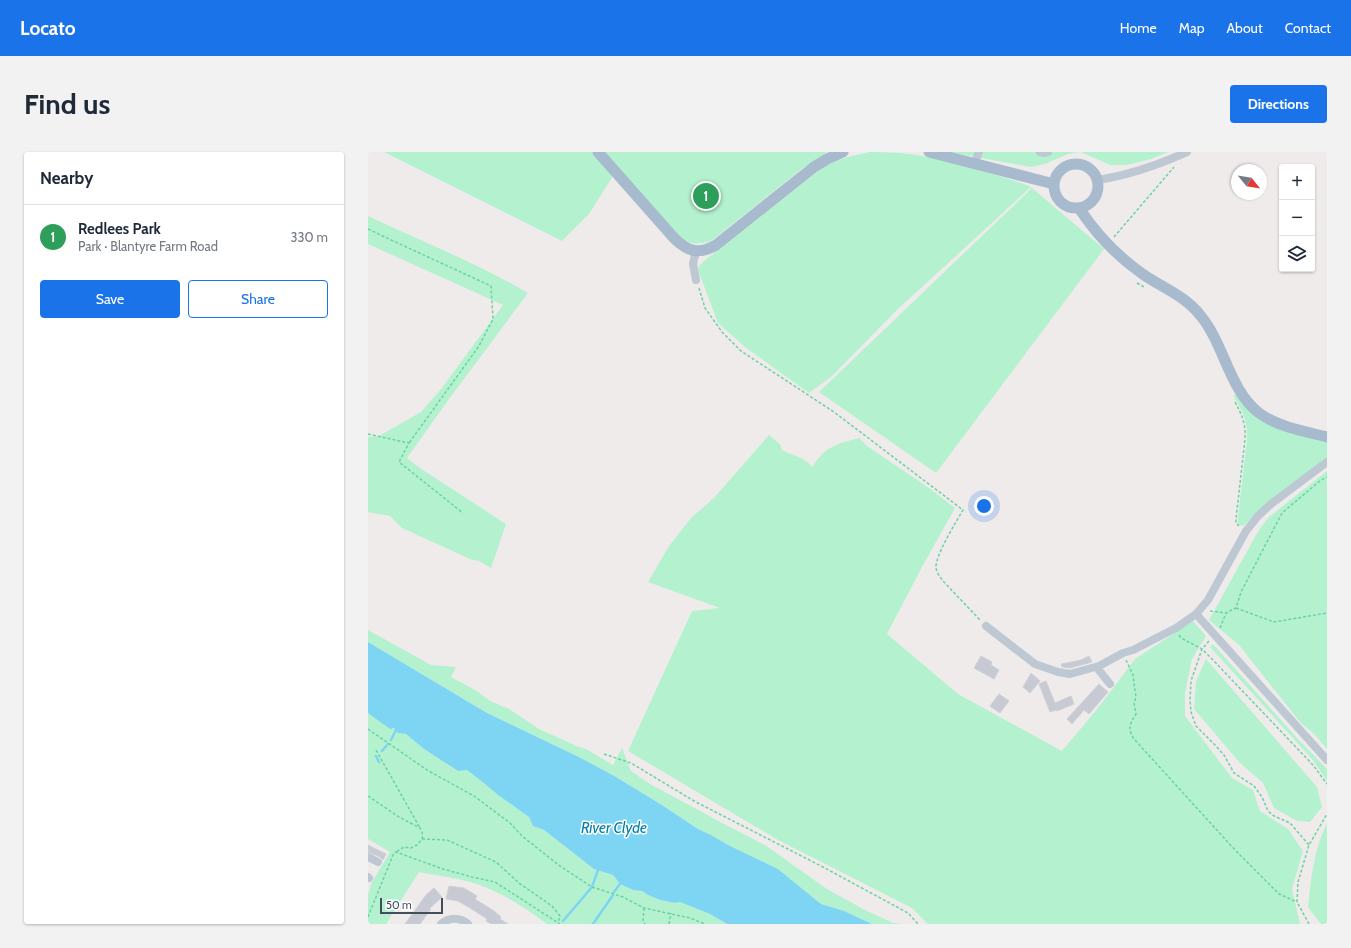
<!DOCTYPE html>
<meta charset="utf-8">
<style>
body{margin:0;font-family:Cabin,sans-serif;background:#f2f2f3;color:#1f2937}
.controls{position:absolute;right:12px;top:12px;display:grid;overflow:hidden;border-radius:4px;box-shadow:0 1px 3px #0004}
.controls button{width:36px;height:36px;display:grid;place-items:center;padding:0;border:0;border-bottom:1px solid #e0e1e3;background:#fff;color:#1f2937;font:20px sans-serif}
.compass{position:absolute;left:863px;top:12px;width:36px;height:36px;border-radius:50%;background:#fff;box-shadow:0 1px 3px #0004;rotate:120deg}
.scale{position:absolute;left:12px;bottom:10px;width:63px;box-sizing:border-box;padding-left:4px;border:2px solid #434e5b;border-top:0;font-size:11px;line-height:14px;white-space:nowrap;color:#434e5b;-webkit-text-stroke:3px #fff;paint-order:stroke}
.you{position:absolute;left:616px;top:354px;width:14px;height:14px;margin:-10px;border:3px solid #fff;border-radius:50%;background:#1a73e8;box-shadow:0 0 0 6px #1a73e833}
.badge{display:grid;place-items:center;width:26px;height:26px;border-radius:50%;background:#1a73e8;color:#fff;font-size:13px;font-weight:700}
.pin{position:absolute;translate:-50% -50%;border:2px solid #fff;box-shadow:0 1px 4px #0006}
.list{margin:0;padding:0;list-style:none}
h2{display:flex;justify-content:space-between;align-items:center;height:52px;margin:0;padding:0 16px;font-size:17px}
h2 small{font-size:13px;font-weight:400;color:#747a83}
.list li{display:grid;grid-template-columns:26px 1fr auto;gap:12px;align-items:center;box-sizing:border-box;height:64px;padding:0 16px;border-top:1px solid #e0e1e3}
.list b{display:block;font-size:15px;white-space:nowrap}
.list p{margin:0;font-size:13px;white-space:nowrap;color:#747a83}
.list em{font-size:13px;font-style:normal;color:#747a83}
.actions{display:flex;gap:8px;padding:12px 16px}
.actions a{flex:1;padding:9px 0;border:1px solid #1a73e8;border-radius:4px;text-align:center;font-size:14px;color:#1a73e8}
.actions .main{background:#1a73e8;color:#fff}
.icon{flex:none;width:22px;height:22px;fill:none;stroke:currentColor;stroke-width:2;stroke-linecap:round;stroke-linejoin:round}
.map{position:relative;flex:none;width:959px;height:772px;overflow:hidden;border-radius:4px}
header{display:flex;align-items:center;gap:24px;box-sizing:border-box;height:56px;padding:0 20px;background:#1a73e8;color:#fff}
header strong{font-size:19px}
nav{display:flex;gap:22px;margin-inline-start:auto;font-size:14px}
.intro{display:flex;align-items:center;justify-content:space-between;box-sizing:border-box;height:96px;padding:0 24px}
h1{margin:0;font-size:28px}
.button{padding:10px 18px;border-radius:4px;background:#1a73e8;color:#fff;font-size:14px;font-weight:700}
main{display:flex;gap:24px;padding:0 24px}
aside{flex:1;background:#fff;border-radius:4px;box-shadow:0 1px 3px #0004}
.map>svg:first-child{display:block}
.green{fill:#b4f2cf}
.water{fill:#7ed5f3}
.lines{fill:none;stroke-linecap:round;stroke-linejoin:round}
.stream{stroke:#7ed5f3;stroke-width:2.5}
.building{fill:#c7cad2;stroke:#cfd1d8}
.path{stroke:#6ad2a3;stroke-width:1.5;stroke-dasharray:3 2;stroke-linecap:butt}
.minor{stroke:#bdc8d3;stroke-width:8}
.major{stroke:#a8bace;stroke-width:11}
.labels{text-anchor:middle;dominant-baseline:central;stroke-width:3;stroke-linejoin:round;paint-order:stroke}
.water-label{font-size:15px;font-style:italic;fill:#017ea8;stroke:#fff}
</style>
<header>
<strong>Locato</strong>
<nav><a>Home</a><a>Map</a><a>About</a><a>Contact</a></nav>
</header>
<div class="intro"><h1>Find us</h1><a class="button">Directions</a></div>
<main>
<aside>
<h2>Nearby<small></small></h2>
<ul class="list">
<li><span class="badge" style="background:#2e9e5b">1</span><div><b>Redlees Park</b><p>Park · Blantyre Farm Road</p></div><em>330 m</em></li>
</ul>
<div class="actions"><a class="main">Save</a><a>Share</a></div>
</aside>
<div class="map">
<svg width="959" height="772" viewBox="0 0 959 772">
<rect width="100%" height="100%" fill="#efebeb"/>
<path class="green" d="M16 0H225L245 24 221 62 194 89Z
M236 0H459L435 16 343 89C329 93 322 93 309 83Z
M502 0C521 0 541 1 560 5 593 11 624 22 656 32L663 35 529 158 464 224 441 241 377 195 350 171 330 118 331 114 336 109 459 12 480 5Z
M580 0H800L783 7 759 13H742L713 0 700 2 677 12 663 15Z
M664 36 736 97 568 321 451 240Z
M0 64C53 89 109 111 160 141L81 247 39 306 52 316 138 372 123 416 111 409 102 407 34 376 22 364 0 360V285L11 284 53 260 73 237 135 153 0 92Z
M870 242 876 251 959 290V306L901 349 875 374 870 372V365L879 287C880 268 874 259 865 243Z
M401 283 412 292 414 298C425 304 435 304 444 315 457 295 468 292 491 286L499 294 561 336 587 356 554 415 519 482 590 542 694 599 730 556 767 507 825 469 838 484 824 507 817 541V564L864 626 885 638 892 659 920 677 935 699 924 737 932 772H560L544 756 410 688 260 599 324 459 352 456 280 430 301 394 323 366 346 346Z
M959 319V597L947 583 932 570 871 493 841 468 892 376 901 365Z
M0 478 63 513 88 515 83 525 109 539 122 549 141 557 171 577 211 595 218 597 245 613 254 596 263 619 282 632 358 673 397 693 459 737 497 758 525 771 538 772H504L476 759 453 752 410 717 362 694 343 683 330 677 297 655 248 625 213 606 119 561 0 490Z
M845 492 929 586 959 617V629L944 607 842 495Z
M838 507 949 635 954 655 942 670 929 669 906 656 895 631 872 611 826 557 828 529Z
M0 561 26 576 30 581 38 582 56 597 90 619 99 618 117 632 130 643 161 665 165 674 176 678 226 717 245 723 252 732 265 738 274 739 280 743 292 748 307 751 312 750 342 762 359 772H179C158 756 134 741 109 732 91 726 70 724 51 720L18 772H0V742L4 730 22 700 0 687Z
M959 671V772H953L940 755C943 726 946 697 959 671Z"/>
<path class="water" d="M0 490 119 561 213 606 248 625 297 655 330 677 343 683 362 694 410 717 453 752 476 759 504 772H359L342 762 312 750 307 751 292 748 280 743 274 739 265 738 252 732 245 723 226 717 176 678 165 674 161 665 130 643 117 632 99 618 90 619 56 597 38 582 30 581 26 576 22 577 0 561Z"/>
<g class="lines">
<path class="stream" d="M23 588 29 576
M14 599 20 592
M8 604 11 610
M246 740 254 729
M195 769 224 735 231 715
M225 772 245 743"/>
</g>
<path class="building" d="M613 504 624 510 623 513 631 518 626 527 606 516Z
M721 504 724 510 702 516 694 515 693 512 713 508Z
M663 521 672 529 662 541 655 535Z
M678 529 687 551 703 544 706 552 689 559 688 558 682 560 671 532Z
M731 532 740 540 721 562 716 558 704 572 699 567Z
M631 542 641 549 632 561 622 554Z
M0 693 18 702 15 708 12 705 0 700Z
M81 734 96 736 109 744 107 747 126 759 133 765 132 767 140 772H123L118 769 119 767 102 756 90 749 78 747Z
M66 736 74 745 61 757H63L52 772H37L58 743Z"/>
<g class="lines">
<path class="path" d="M0 77 21 87 123 134 125 167 111 194 41 291
M746 85 806 15
M769 131 776 135
M331 136 337 156 354 180 373 199 466 260 595 358C588 370 568 402 568 415 568 420 572 425 575 429L612 468
M867 250C874 263 878 272 877 287L868 367V371L871 374
M0 282 41 291 31 310 95 361
M868 456 906 470 959 461
M842 459 858 461
M852 476 858 461 868 456 873 440 914 361 953 328 959 325
M811 483 813 486 834 497 845 508 945 613 959 632
M841 489 834 497 823 529 822 548 823 560 828 574 846 592 856 603 866 621 886 634 894 645 900 659 906 664 922 671 941 693
M758 508 765 523 767 539 768 545 766 551 768 562C762 572 759 576 766 587L867 698 911 742 929 750
M0 577 59 618 106 644 142 671 154 684 192 714 224 735 255 745 276 756 322 766 337 772
M8 598 52 676
M236 602 263 611 326 649 455 715 540 761 550 772
M0 644 31 665 52 676 55 683 54 687 49 693 43 696 36 695 28 700
M54 687 79 688 128 710 151 731 184 754 192 764 190 771
M276 756 275 768 277 772
M0 765 25 703 28 700 75 717 104 725 127 730 192 772
M301 772 303 761
M941 772 929 750 930 730 941 693 959 662"/>
<path class="minor" d="M672 0 677 1 680 0
M607 11 611 0
M730 28C761 23 790 13 819 0
M328 99 325 112 328 128
M828 462 959 608
M618 474 667 512 690 520 702 522 731 514 755 501 765 498 808 476 828 462 840 448 878 379 890 364 903 352 959 310
M730 517 742 532
M0 705 10 710
M0 725 1 726
M73 772C81 765 92 765 100 772"/>
<path class="major" d="M230 0 306 86C320 100 331 103 348 93L446 15 459 7 475 0
M561 0 686 32
M686 34a22 22 0 1 1 44 0a22 22 0 1 1-44 0Z
M711 56C728 82 750 105 776 123 795 136 817 144 832 163 856 191 861 238 891 261 910 275 936 279 959 285"/>
</g>
<g class="labels">
<g class="water-label">
<text x="246" y="676">River Clyde</text>
</g>
</g>
</svg>
<div class="controls">
<button>+</button>
<button>−</button>
<button><svg class="icon" aria-label="layers" viewBox="0 0 24 24"><path d="M12 4l9 5-9 5-9-5zM3 14l9 5 9-5"/></svg></button>
</div>
<svg class="compass" viewBox="-18 -18 36 36"><path d="M0-13l5 13h-10z" fill="#e53935"/><path d="M0 13l5-13h-10z" fill="#747a83"/></svg>
<div class="scale">50 m</div>
<div class="you"></div>
<div class="pin badge" style="left:338px;top:44px;background:#2e9e5b">1</div>
</div>
</main>
